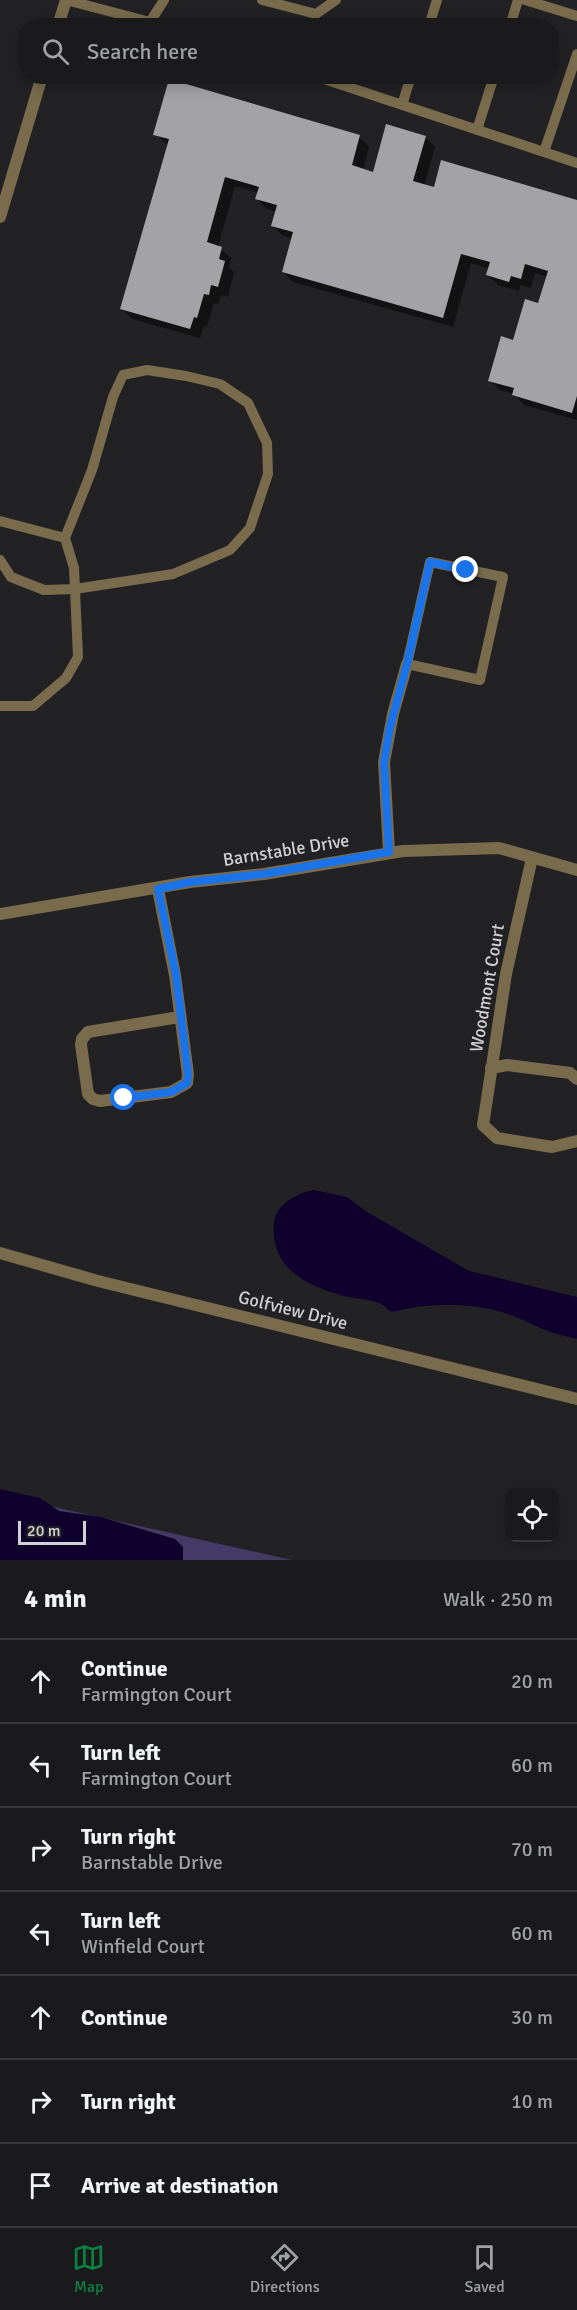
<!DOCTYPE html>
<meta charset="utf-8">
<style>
body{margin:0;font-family:Signika,sans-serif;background:#272729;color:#f1f3f6}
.controls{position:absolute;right:18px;bottom:18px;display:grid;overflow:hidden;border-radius:12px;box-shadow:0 3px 15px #0003}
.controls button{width:54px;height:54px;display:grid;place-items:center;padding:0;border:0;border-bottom:2px solid #38383b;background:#1a1a1c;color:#f1f3f6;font:30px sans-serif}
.scale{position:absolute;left:18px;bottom:15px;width:68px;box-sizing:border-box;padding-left:6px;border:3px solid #d2d2d4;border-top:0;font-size:16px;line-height:21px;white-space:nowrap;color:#d2d2d4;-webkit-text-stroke:4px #222225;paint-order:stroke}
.stop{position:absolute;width:18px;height:18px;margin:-14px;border:4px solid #1a73e8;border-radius:50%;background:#fff}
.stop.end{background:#1a73e8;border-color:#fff;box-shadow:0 2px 6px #0008}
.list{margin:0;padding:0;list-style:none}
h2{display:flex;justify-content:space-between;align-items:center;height:78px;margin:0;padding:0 24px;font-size:26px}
h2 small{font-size:20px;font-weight:400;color:#9fa1a3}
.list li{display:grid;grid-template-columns:39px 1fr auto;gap:18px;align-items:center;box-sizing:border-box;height:84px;padding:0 24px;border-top:2px solid #38383b}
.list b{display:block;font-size:22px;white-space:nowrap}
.list p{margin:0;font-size:20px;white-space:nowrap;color:#9fa1a3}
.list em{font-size:20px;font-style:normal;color:#9fa1a3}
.icon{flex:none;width:33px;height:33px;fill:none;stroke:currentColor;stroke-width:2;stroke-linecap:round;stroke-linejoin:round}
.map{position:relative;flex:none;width:577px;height:1560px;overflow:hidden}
.search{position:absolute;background:#1a1a1c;box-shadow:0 3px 15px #0003;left:18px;right:18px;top:18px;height:66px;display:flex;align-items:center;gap:15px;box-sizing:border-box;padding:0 21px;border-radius:24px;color:#9fa1a3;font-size:22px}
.sheet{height:666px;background:#1a1a1c}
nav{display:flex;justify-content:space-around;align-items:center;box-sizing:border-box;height:84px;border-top:2px solid #38383b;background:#1a1a1c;font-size:16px;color:#9fa1a3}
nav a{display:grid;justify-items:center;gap:3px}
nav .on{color:#0b8043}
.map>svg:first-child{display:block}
.green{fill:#433a65}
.water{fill:#10002d}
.shadow{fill:#0007}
.building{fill:#a3a2a7}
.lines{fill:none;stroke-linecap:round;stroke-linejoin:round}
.service{stroke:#7a6b4c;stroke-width:10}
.minor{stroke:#7a6b4c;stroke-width:12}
.tertiary{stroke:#7a6b4c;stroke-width:12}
.route{stroke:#1a73e8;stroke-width:8}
.labels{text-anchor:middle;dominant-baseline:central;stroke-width:6;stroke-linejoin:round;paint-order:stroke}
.street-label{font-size:18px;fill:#d2d2d4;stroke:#222225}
</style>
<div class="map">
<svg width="577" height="1560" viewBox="0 0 577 1560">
<rect width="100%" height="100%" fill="#222225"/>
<path class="green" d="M0 1495 292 1560H0Z"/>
<path class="water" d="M314 1190 347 1197 367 1212 469 1271 577 1297V1339C567 1336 555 1334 545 1330 531 1324 517 1317 502 1312 465 1302 428 1303 392 1312 388 1310 385 1306 381 1304 370 1299 356 1299 344 1296 306 1286 270 1268 274 1223 276 1204 297 1193 314 1190Z
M0 1489 40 1498 59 1511 101 1517 175 1539 183 1547V1560H0Z"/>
<path class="shadow" d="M155 134 359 137 369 147 363 170 374 173 425 137 435 147 424 186 435 189 577 202V420L524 405 514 394 500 390 490 380 540 305 548 277 535 273 531 288 520 285 519 291 498 285 488 275 490 269 471 263 453 327 293 282 283 272 293 238 283 236 273 226 277 212 267 209 257 199 259 193 235 186 218 247 231 258 229 267 234 272 228 297 221 295 218 304 214 303 207 327 204 326 200 338 132 319 122 308 169 146Z"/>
<path class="building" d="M169 79 360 135 352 165 373 172 386 124 426 136 413 181 434 187 441 160 577 200V396L572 413 512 395 514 388 488 381 501 336 513 340 525 299 538 303 548 271 525 264 521 279 511 276 509 282 486 275 490 262 461 254 443 318 282 272 293 232 271 226 277 205 255 199 259 187 225 177 207 242 222 247 219 259 225 261 218 287 211 285 209 295 204 294 197 318 194 317 190 329 120 309 169 139 153 135Z"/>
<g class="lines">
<path class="service" d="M66 0 150 22 164 0
M262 0 316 14
M525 0 577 16
M316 14 336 0
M429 26 437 0
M510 26 518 0
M315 76 577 163
M402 105 411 76
M477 130 494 76
M544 152 577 54
M0 521 65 538
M0 560 11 577 44 590 75 589 173 574 230 550 250 528 268 474 267 443 248 403 220 384 186 376 147 370 123 375 113 397 92 470 65 538 74 568 78 657 66 678 33 706H0
M430 562 503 577 480 680 407 664Z"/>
<path class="minor" d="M389 852 384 762 393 714 407 664
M532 858 506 974 483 1125 497 1138 552 1147 577 1141
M158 889 175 975 188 1074 187 1083 171 1092 100 1101 93 1099 88 1094 81 1045 82 1039 88 1032 179 1017
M0 914 190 882 264 874 403 851 499 848 577 870
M491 1068 507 1065 570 1073 577 1079
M0 1253 98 1281 577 1399"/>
<path class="tertiary" d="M58 26 66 0
M0 217 42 76"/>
</g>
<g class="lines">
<path class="route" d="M124 1098 171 1092 187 1083 188 1074 176 975 158 889 190 882 264 874 389 852 384 762 390 727 407 664 430 562 466 570"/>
</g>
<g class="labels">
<g class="street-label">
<text transform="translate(286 850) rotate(-9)">Barnstable Drive</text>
<text transform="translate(487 988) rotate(-80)">Woodmont Court</text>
<text transform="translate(293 1310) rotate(14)">Golfview Drive</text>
</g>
</g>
</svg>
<div class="controls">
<button><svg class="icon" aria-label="locate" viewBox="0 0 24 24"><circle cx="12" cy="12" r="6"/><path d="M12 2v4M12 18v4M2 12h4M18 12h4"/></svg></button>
</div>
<div class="scale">20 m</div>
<div class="stop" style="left:124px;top:1098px"></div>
<div class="stop end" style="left:466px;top:570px"></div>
<div class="search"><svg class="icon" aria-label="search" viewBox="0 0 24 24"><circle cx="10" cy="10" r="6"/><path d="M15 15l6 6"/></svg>Search here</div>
</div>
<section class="sheet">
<h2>4 min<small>Walk · 250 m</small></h2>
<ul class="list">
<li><svg class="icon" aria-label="ahead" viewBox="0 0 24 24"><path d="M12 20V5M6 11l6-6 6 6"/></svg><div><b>Continue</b><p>Farmington Court</p></div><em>20 m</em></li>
<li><svg class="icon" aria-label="left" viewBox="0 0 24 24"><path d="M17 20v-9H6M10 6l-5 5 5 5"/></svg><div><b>Turn left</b><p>Farmington Court</p></div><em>60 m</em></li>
<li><svg class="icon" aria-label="right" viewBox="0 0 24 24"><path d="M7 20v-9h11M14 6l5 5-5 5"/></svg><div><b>Turn right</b><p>Barnstable Drive</p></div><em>70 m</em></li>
<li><svg class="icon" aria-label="left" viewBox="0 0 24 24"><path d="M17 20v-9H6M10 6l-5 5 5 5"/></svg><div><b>Turn left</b><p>Winfield Court</p></div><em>60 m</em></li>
<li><svg class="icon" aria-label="ahead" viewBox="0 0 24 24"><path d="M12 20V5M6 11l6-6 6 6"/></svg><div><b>Continue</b></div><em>30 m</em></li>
<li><svg class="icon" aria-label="right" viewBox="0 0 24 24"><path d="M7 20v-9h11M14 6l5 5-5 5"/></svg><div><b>Turn right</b></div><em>10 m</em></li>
<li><svg class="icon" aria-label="arrive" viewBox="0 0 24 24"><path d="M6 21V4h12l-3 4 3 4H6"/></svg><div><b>Arrive at destination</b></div></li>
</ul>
</section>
<nav>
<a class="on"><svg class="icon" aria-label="map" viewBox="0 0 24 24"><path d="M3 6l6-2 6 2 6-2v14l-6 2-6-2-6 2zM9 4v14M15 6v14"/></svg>Map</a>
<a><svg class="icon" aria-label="directions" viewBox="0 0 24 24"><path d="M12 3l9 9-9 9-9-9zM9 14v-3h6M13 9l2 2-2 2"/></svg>Directions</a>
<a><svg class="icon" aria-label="saved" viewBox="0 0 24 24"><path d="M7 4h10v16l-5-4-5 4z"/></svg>Saved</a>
</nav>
